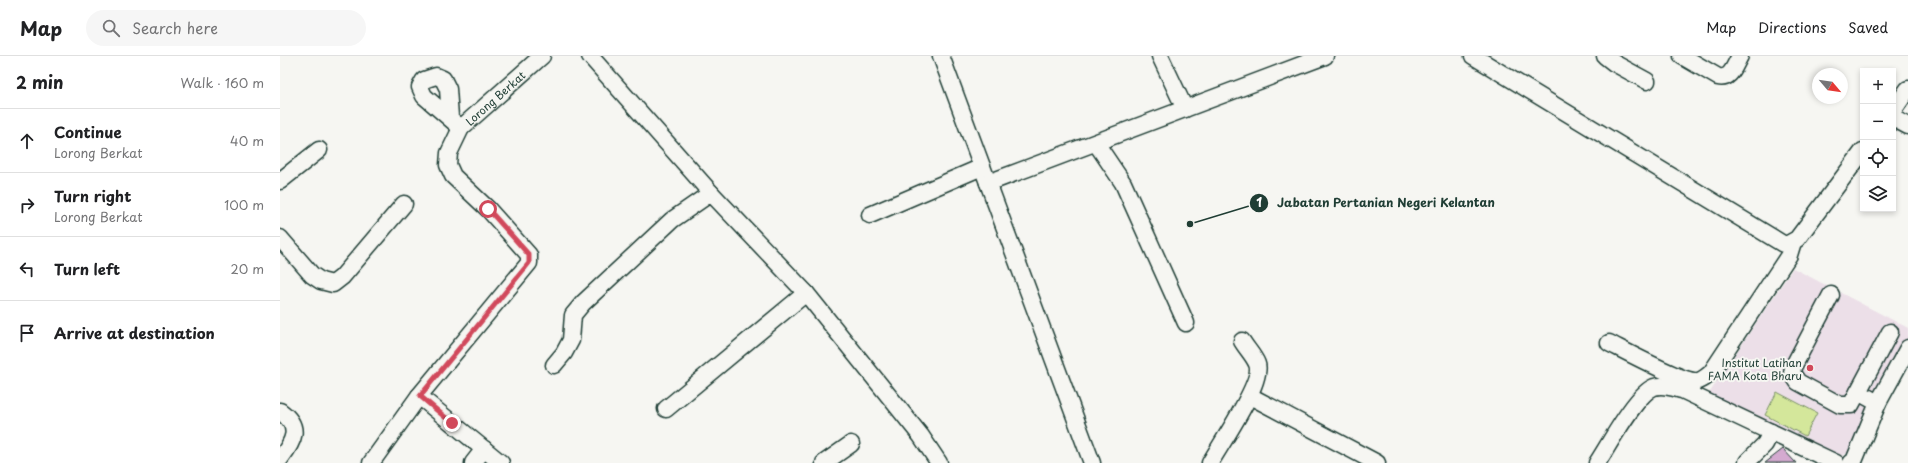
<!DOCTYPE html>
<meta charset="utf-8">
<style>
body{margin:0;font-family:"Playpen Sans",sans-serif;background:#f6f6f6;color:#202124}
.controls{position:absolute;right:12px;top:12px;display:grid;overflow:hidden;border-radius:0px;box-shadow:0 2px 6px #0003}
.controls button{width:36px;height:36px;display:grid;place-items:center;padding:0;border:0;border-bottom:1px solid #e0e0e0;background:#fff;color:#202124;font:20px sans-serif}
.compass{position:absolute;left:1532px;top:12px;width:36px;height:36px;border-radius:50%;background:#fff;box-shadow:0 2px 6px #0003;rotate:119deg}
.stop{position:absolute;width:12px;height:12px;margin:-9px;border:3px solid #d1495b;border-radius:50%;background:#fff}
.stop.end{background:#d1495b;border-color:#fff;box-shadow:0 1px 4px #0008}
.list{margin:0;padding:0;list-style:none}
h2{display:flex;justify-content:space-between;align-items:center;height:52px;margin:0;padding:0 16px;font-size:17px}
h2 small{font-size:13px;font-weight:400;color:#757577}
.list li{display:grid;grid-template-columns:26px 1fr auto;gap:12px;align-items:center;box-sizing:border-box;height:64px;padding:0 16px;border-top:1px solid #e0e0e0}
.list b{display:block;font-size:15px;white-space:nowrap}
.list p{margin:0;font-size:13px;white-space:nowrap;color:#757577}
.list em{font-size:13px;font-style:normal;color:#757577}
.icon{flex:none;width:22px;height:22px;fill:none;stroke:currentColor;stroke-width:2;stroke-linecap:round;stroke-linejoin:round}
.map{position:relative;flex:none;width:1628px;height:407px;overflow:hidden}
header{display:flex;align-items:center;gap:24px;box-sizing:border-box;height:56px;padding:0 20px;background:#fff;border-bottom:1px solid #e0e0e0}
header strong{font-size:19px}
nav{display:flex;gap:22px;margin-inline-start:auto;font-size:14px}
.search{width:280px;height:36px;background:#f6f6f6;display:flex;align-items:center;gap:10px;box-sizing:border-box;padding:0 14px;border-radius:22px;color:#757577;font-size:15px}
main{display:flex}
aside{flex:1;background:#fff}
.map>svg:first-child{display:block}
.built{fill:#ecdfe8}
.grass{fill:#d4e79b;stroke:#7a9268}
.building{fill:#d4aad0;stroke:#1f3d34}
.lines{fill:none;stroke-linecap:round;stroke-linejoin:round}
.minor-casing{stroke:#1f3d34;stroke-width:19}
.minor{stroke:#f6f6f2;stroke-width:16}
.route{stroke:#d1495b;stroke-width:5}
.poi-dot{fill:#d1495b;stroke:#f6f6f2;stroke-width:1.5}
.labels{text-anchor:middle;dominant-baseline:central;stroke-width:4;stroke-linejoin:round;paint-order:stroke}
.street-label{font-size:11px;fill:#1f3d34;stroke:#f6f6f2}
.poi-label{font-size:11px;fill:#1f3d34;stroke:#f6f6f2;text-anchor:end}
.leader{fill:none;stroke:#1f3d34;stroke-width:1.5}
.callout-dot{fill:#1f3d34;stroke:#f6f6f2;stroke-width:1.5}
.mark-label{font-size:12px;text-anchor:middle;font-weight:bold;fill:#fff}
.callout-label{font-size:12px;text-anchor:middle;font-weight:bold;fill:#1f3d34;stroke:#f6f6f2;stroke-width:4;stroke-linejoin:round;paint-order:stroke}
</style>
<header>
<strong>Map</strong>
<div class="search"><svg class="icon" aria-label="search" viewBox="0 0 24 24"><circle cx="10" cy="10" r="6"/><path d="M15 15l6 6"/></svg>Search here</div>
<nav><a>Map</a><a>Directions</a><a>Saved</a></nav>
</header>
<main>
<aside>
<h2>2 min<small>Walk · 160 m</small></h2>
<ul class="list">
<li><svg class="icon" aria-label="ahead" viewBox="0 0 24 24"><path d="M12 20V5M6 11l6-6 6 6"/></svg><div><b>Continue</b><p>Lorong Berkat</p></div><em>40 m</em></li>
<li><svg class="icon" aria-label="right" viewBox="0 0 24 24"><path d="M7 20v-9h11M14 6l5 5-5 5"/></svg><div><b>Turn right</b><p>Lorong Berkat</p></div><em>100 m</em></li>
<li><svg class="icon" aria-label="left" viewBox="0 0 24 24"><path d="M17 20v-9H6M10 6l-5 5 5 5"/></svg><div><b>Turn left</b></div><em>20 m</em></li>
<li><svg class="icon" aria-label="arrive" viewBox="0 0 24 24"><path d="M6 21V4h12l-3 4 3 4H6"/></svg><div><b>Arrive at destination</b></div></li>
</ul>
</aside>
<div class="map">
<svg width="1628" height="407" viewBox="0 0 1628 407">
<rect width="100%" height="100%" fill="#f6f6f2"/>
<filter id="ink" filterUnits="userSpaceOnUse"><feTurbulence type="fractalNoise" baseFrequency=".025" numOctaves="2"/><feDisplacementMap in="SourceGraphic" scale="8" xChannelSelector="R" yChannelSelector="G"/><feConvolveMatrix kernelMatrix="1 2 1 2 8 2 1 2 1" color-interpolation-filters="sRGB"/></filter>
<g filter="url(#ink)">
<path class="built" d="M1513 212 1628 272V284L1570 396 1557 402 1428 339Z"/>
<path class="grass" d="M1497 336 1537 357 1525 380 1485 359Z"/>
<path class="building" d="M1503 393 1516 407H1485Z"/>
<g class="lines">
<g class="minor-casing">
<g id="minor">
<path d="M310 0 431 137 526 237 641 380 659 407"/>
<path d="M661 0 812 407"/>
<path d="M880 0 905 53"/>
<path d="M1193 0 1503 188H1508L1517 183 1583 95"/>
<path d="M1325 0 1334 7 1367 25"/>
<path d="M1402 0 1438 21C1451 24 1454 10 1460 0"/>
<path d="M1613 55 1628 33"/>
<path d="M170 61 168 33 163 23 156 20 144 24 140 31 144 40 181 72"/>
<path d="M1613 62 1628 70"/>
<path d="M816 87 843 127 906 267"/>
<path d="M0 125 39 94"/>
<path d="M708 127 1045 0"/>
<path d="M590 159 702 111"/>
<path d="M0 182 32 219 41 225 53 228 62 221 124 148"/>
<path d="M1551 239 1513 311 1512 317 1518 326 1560 349H1571L1578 336 1598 347"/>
<path d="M1329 287C1345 295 1404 327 1418 325 1423 324 1427 320 1431 317L1509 199 1513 186"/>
<path d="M274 309 284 297 291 284 293 259 303 247 392 164 431 137"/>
<path d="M1578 336 1610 276"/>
<path d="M139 340 221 407"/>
<path d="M970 340 1097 407"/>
<path d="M386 353 526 237"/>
<path d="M0 355C22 371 14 385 0 403"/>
<path d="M1467 406 1485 388 1491 376"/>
<path id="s1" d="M91 407 139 340 249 207V199L208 153 173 120 168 109 169 97 181 72 262 0"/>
<path d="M193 407 204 393"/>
<path d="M544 407 571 388"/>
<path d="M930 407C940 389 984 325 977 308 974 300 966 292 962 285"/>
<path d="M1317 407C1329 389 1356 338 1374 331 1383 328 1394 332 1402 334L1556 407"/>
<path d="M1571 407 1574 405 1598 347 1628 292"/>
</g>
</g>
<use href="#minor" class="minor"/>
</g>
</g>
<g class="lines" filter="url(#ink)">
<path class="route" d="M172 367 140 340 249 207V199L208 153"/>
</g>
<circle class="poi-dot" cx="1530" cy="312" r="4"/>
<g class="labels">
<g class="street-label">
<text stroke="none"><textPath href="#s1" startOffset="470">Lorong Berkat</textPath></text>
</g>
<g class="poi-label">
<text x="1522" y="306">Institut Latihan<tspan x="1522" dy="13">FAMA Kota Bharu</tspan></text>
</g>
</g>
<path class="leader" d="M910 168L979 147"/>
<g class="callout-dot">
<circle cx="910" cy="168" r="4"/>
<circle cx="979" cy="147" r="10"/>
</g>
<g class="mark-label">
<text x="979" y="151">1</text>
</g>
<g class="callout-label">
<text x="1106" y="151">Jabatan Pertanian Negeri Kelantan</text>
</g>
</svg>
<div class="controls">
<button>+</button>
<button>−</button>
<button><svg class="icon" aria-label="locate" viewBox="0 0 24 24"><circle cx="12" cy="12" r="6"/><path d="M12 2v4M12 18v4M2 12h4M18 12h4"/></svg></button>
<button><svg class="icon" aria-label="layers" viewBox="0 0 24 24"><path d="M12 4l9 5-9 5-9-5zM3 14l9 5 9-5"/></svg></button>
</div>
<svg class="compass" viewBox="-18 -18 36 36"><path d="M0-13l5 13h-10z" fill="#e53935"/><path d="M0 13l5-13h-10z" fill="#757577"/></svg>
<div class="stop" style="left:208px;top:153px"></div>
<div class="stop end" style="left:172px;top:367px"></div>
</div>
</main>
